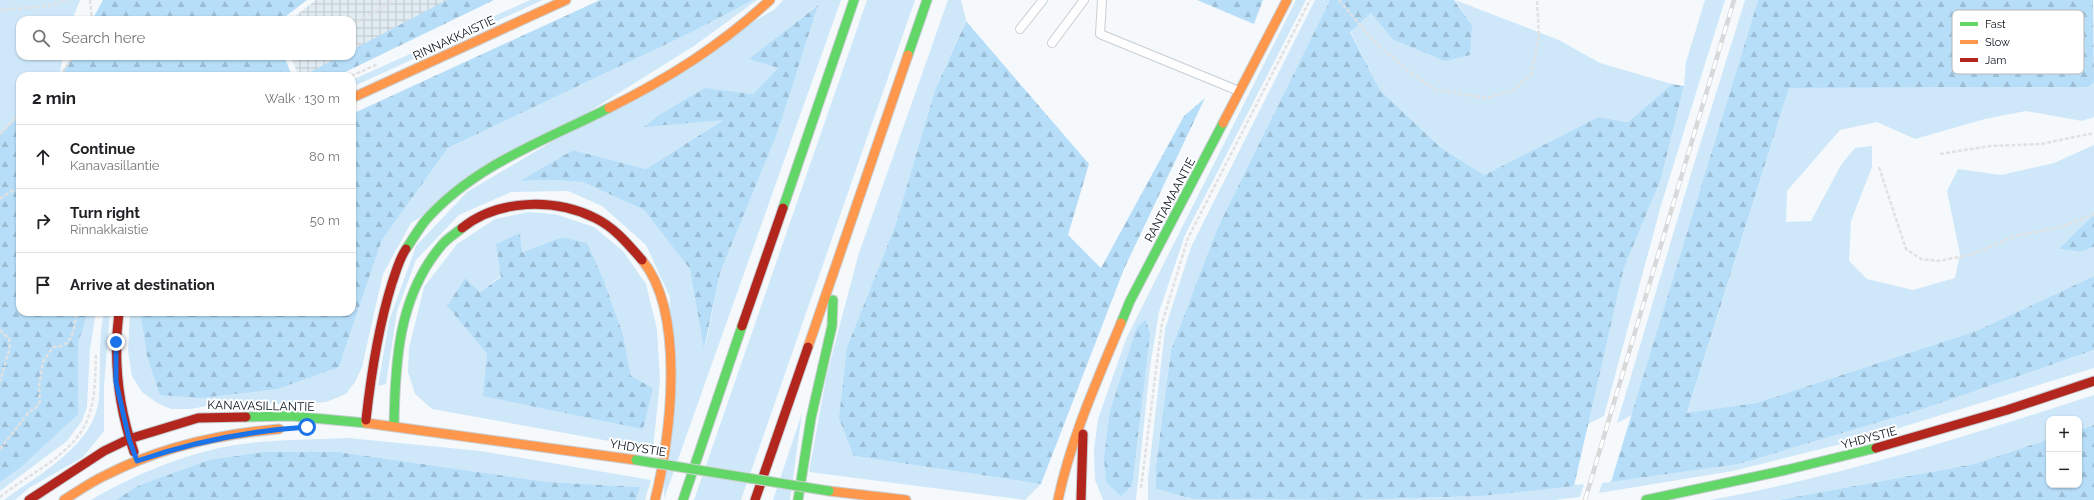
<!DOCTYPE html>
<meta charset="utf-8">
<style>
body{margin:0;font-family:Raleway,sans-serif;background:#f6f6f6;color:#202124}
.controls{position:absolute;right:12px;bottom:12px;display:grid;overflow:hidden;border-radius:8px;box-shadow:0 1px 3px #0004}
.controls button{width:36px;height:36px;display:grid;place-items:center;padding:0;border:0;border-bottom:1px solid #e0e0e0;background:#fff;color:#202124;font:20px sans-serif}
.stop{position:absolute;width:12px;height:12px;margin:-9px;border:3px solid #1a73e8;border-radius:50%;background:#fff}
.stop.end{background:#1a73e8;border-color:#fff;box-shadow:0 1px 4px #0008}
.list{margin:0;padding:0;list-style:none}
h2{display:flex;justify-content:space-between;align-items:center;height:52px;margin:0;padding:0 16px;font-size:17px}
h2 small{font-size:13px;font-weight:400;color:#757577}
.list li{display:grid;grid-template-columns:26px 1fr auto;gap:12px;align-items:center;box-sizing:border-box;height:64px;padding:0 16px;border-top:1px solid #e0e0e0}
.list b{display:block;font-size:15px;white-space:nowrap}
.list p{margin:0;font-size:13px;white-space:nowrap;color:#757577}
.list em{font-size:13px;font-style:normal;color:#757577}
.icon{flex:none;width:22px;height:22px;fill:none;stroke:currentColor;stroke-width:2;stroke-linecap:round;stroke-linejoin:round}
.map{position:relative;flex:none;width:2094px;height:500px;overflow:hidden}
.search{position:absolute;background:#fff;box-shadow:0 1px 3px #0004;left:16px;top:16px;width:340px;height:44px;display:flex;align-items:center;gap:10px;box-sizing:border-box;padding:0 14px;border-radius:12px;color:#757577;font-size:15px}
.panel{position:absolute;background:#fff;box-shadow:0 1px 3px #0004;left:16px;top:72px;width:340px;height:244px;border-radius:12px}
.map>svg:first-child{display:block}
.industrial{fill:url(#industrial-grid)}
.green{fill:#cee8fa;fill-rule:evenodd}
.forest{fill:url(#forest-firs)}
.lines{fill:none;stroke-linecap:round;stroke-linejoin:round}
.lane-casing{stroke:#c7ced3;stroke-width:10}
.fast-casing{stroke:#c7ced3;stroke-width:11}
.slow-casing{stroke:#c7ced3;stroke-width:11}
.jam-casing{stroke:#c7ced3;stroke-width:11}
.path{stroke:#e0e1e2;stroke-width:2.5;stroke-dasharray:4 2;stroke-linecap:butt}
.lane{stroke:#fefeff;stroke-width:8}
.fast{stroke:#63d668;stroke-width:9}
.slow{stroke:#ff974d;stroke-width:9}
.jam{stroke:#b3261e;stroke-width:9}
.rail-casing{stroke:#d7d8d8;stroke-width:4.5}
.rail{stroke:#fff;stroke-width:3;stroke-dasharray:9;stroke-linecap:butt}
.fast-bridge-casing{stroke:#cfd2d5;stroke-width:11;stroke-linecap:butt}
.fast-bridge{stroke:#63d668;stroke-width:9}
.route{stroke:#1a73e8;stroke-width:5}
.labels{text-anchor:middle;dominant-baseline:central;stroke-width:4;stroke-linejoin:round;paint-order:stroke}
.street-label{font-size:12px;fill:#081219;stroke:#fff}
.key{fill:#fff;stroke:#b5b8ba;stroke-width:1}
.key-label{font-size:11px;fill:#081219}
</style>
<div class="map">
<svg width="2094" height="500" viewBox="0 0 2094 500">
<defs>
<pattern id="industrial-grid" width="8" height="8" patternUnits="userSpaceOnUse"><rect width="8" height="8" fill="#e1ebf2"/><path d="M0 4h8M4 0v8" fill="none" stroke="#c0c8cf"/></pattern>
<pattern id="forest-firs" width="22" height="20" patternUnits="userSpaceOnUse"><rect width="22" height="20" fill="#b7def8"/><path d="M5 1l3.5 6h-7zM16 11l3.5 6h-7z" fill="#9cbdd4"/></pattern>
</defs>
<rect width="100%" height="100%" fill="#f6f9fc"/>
<path class="industrial" d="M316 0H484L311 76H299L290 56H352V20H290Z"/>
<path class="green" d="M0 0H80L72 20H20V56H63L60 73 70 62 79 76H20V312H96L90 349 87 407 82 421 67 441 0 491Z
M530 0H543L352 87V80Z
M753 0H757L694 46 411 223 383 274 362 367 355 382 346 394 326 402 293 405 233 401 191 409H171L157 403 142 392 132 376 128 352 130 312H140L147 356 339 367 382 240 448 148 692 32Z
M783 0H841L664 499 670 297 646 245 602 206 568 191 511 192 459 215 416 260 397 311 386 384 378 386 389 321 416 246 467 192 775 9ZM817 5 777 134 720 273 705 348 690 268 644 210 583 182 550 180 521 181 573 150 646 169 724 119 645 126 705 89 753 94 778 68 750 59Z
M867 0H915L741 500H694Z
M948 0H961L966 20 935 90 895 226 847 347 854 456 1041 484 1025 500 809 472 826 378 858 256Z
M1296 0H1306L1185 235 1159 312 1150 367 1136 500H1103L1095 480 1094 449 1098 419 1126 339Z
M1315 0H1330L1217 229 1171 350 1156 465V489L1193 499 1351 500 1482 496 1584 484 1580 497 1555 500H1148V478L1165 329 1191 247Z
M1455 0 1559 40 1600 63 1672 84 1628 122 1598 117 1484 175 1440 147 1380 90 1350 31 1371 13 1392 39 1472 25Z
M1705 0H1725L1662 202 1604 416 1588 424 1624 268 1661 179 1684 86 1686 62Z
M1745 0H1758L1632 415 1617 423 1693 167Z
M2094 82V117L2082 121 2026 111 1985 119 1915 139 1877 122 1840 130 1787 191 1786 222 1811 221 1841 165 1855 148 1872 146V167L1851 221 1849 261 1867 279 1913 290 1955 278 1960 254 1947 191 1958 169 2001 175 2054 163 2094 145V214L2059 249 2079 252 2094 247V276L1976 331 1756 403 1687 414 1789 88 2088 87Z
M529 212 555 214 594 227 623 251 646 284 657 329 660 381 653 449 432 409 415 394 408 372 409 348 424 287 457 244 495 219ZM520 233 521 252 562 237 604 281 623 334 631 377 487 354 447 306 465 278 480 292 501 276Z
M104 312H110L104 386V431L83 457 29 488 15 500H4C38 475 95 445 99 398 101 371 98 338 104 312Z
M2094 350V368L1873 436 1733 471 1599 493 1602 483 1739 464 1923 409Z
M2094 395V425L2079 430V419H2049V439L1974 464 1778 500H1710C1841 476 1967 436 2094 395Z
M802 413 790 500H773Z
M348 438 481 451 651 480 645 500H636L640 487 549 482 339 452 116 500H91C139 472 195 449 250 443 283 439 316 440 348 438Z"/>
<path class="forest" d="M103 0H307L281 20H92Z
M447 0H494L337 76H306V74L341 56H352V50Z
M600 0H753L692 32 448 148 382 240 339 367 277 389 200 398 160 395 147 356 140 312H352V114Z
M1197 0H1263L1254 24Z
M1330 0H1454L1472 25 1470 55 1445 61 1392 39 1371 13 1350 32 1380 90 1440 147 1484 175 1598 117 1628 122 1672 84 1684 86 1661 179 1624 268 1574 486 1482 496 1351 500 1193 499 1156 489V465L1171 350 1217 229Z
M1758 0H2093L2094 82 2088 87 1789 88 1687 413 1756 403 1976 331 2094 276V350L1923 409 1739 464 1611 482Z
M818 5 777 134 720 273 704 349 690 269 644 210 583 182 550 180 520 181 573 150 646 169 723 120 644 127 659 115 705 88 753 94 778 68 749 59Z
M966 21 1089 164 1068 235 1101 268 1184 116 1205 98 1124 269 1041 484 854 456 839 418 847 347 895 226 935 90Z
M72 56H284L292 76H61Z
M20 116V312H88L78 343V414L21 467 0 482V134Z
M2094 214V247L2080 252 2059 249Z
M520 233 522 252 562 237 587 243 604 281 623 334 631 376 653 388 643 429 483 396 487 354 447 306 465 278 480 292 501 277 496 244Z
M1146 320 1150 334 1132 486 1121 496 1106 482 1104 457 1110 411 1137 327Z
M2094 425V500H1778L1974 464 2049 439V485H2079V430Z
M264 452H339L549 482 640 487 636 500H116L138 486 209 460Z"/>
<g class="lines">
<g class="lane-casing">
<path id="lane" d="M1102 0 1100 34 1239 91
M1020 29 1043 0
M1052 43 1084 0"/>
</g>
<g class="fast-casing">
<path id="fast" d="M908 55 927 0
M783 208 854 0
M406 249C412 240 418 230 425 221 474 165 544 141 609 108
M1121 323 1130 301 1223 123
M246 417 291 416 366 423
M394 426C395 363 398 297 441 246 446 239 455 234 462 228
M683 500 742 326
M798 500 811 418 832 326 833 300
M1646 500 1786 470 1876 448"/>
</g>
<g class="slow-casing">
<path id="slow" d="M352 98 566 0
M609 108C669 78 720 46 770 0
M1223 123 1287 0
M642 260C686 313 671 437 655 500
M808 347 908 55
M366 420V423L636 460
M829 491 906 500
M64 500C78 491 91 482 106 475 159 448 220 434 279 429
M1058 500C1071 438 1097 381 1121 323"/>
</g>
<g class="jam-casing">
<path id="jam" d="M462 228C498 199 554 198 595 218 614 227 628 244 642 260
M119 312C113 360 118 406 134 452
M742 326 783 208
M366 420C371 374 378 328 392 283 396 272 399 259 406 249
M1876 448 2007 410 2094 381
M29 500 104 451 129 439 198 418 246 417
M755 500 808 347
M1081 500 1083 434"/>
</g>
<path class="path" d="M90 0 92 20
M1339 0 1373 40 1407 70 1436 90 1487 98 1513 90 1531 74 1539 36 1537 0
M0 10 48 6 68 0
M352 25 394 0
M59 76 74 56
M351 76 378 64
M0 134 20 114
M1940 154 1990 146 2041 144 2094 133
M1879 167 1906 249 1921 259 1939 261 1973 254 2015 236 2062 227 2094 214
M0 199 11 191H20
M0 330 9 339 10 347 0 382
M0 449 29 412 36 408 40 401 39 387 43 362 53 347C73 348 75 327 76 312
M1141 488 1162 323 1188 238 1310 0
M0 497C29 473 77 454 89 415 96 396 95 374 96 354"/>
<use href="#lane" class="lane"/>
<use href="#fast" class="fast"/>
<use href="#slow" class="slow"/>
<use href="#jam" class="jam"/>
<g class="rail-casing">
<path id="rail" d="M1585 500 1734 0"/>
</g>
<use href="#rail" class="rail"/>
<g class="fast-bridge-casing">
<path id="fast-bridge" d="M636 460 829 491"/>
</g>
<use href="#fast-bridge" class="fast-bridge"/>
</g>
<g class="lines">
<path class="route" d="M116 342V382L129 439 137 461C192 442 248 431 307 427"/>
</g>
<g class="labels">
<g class="street-label">
<text transform="translate(454 38) rotate(-25)">RINNAKKAISTIE</text>
<text transform="translate(1170 200) rotate(-62)">RANTAMAANTIE</text>
<text transform="translate(261 406) rotate(1)">KANAVASILLANTIE</text>
<text transform="translate(1869 438) rotate(-15)">YHDYSTIE</text>
<text transform="translate(638 448) rotate(9)">YHDYSTIE</text>
</g>
</g>
<rect x="1952" y="10" width="132" height="64" rx="6" class="key"/>
<rect x="1960" y="22" width="18" height="4" fill="#63d668"/>
<rect x="1960" y="40" width="18" height="4" fill="#ff974d"/>
<rect x="1960" y="58" width="18" height="4" fill="#b3261e"/>
<g class="key-label">
<text x="1985" y="28">Fast</text>
<text x="1985" y="46">Slow</text>
<text x="1985" y="64">Jam</text>
</g>
</svg>
<div class="controls">
<button>+</button>
<button>−</button>
</div>
<div class="stop" style="left:307px;top:427px"></div>
<div class="stop end" style="left:116px;top:342px"></div>
<div class="search"><svg class="icon" aria-label="search" viewBox="0 0 24 24"><circle cx="10" cy="10" r="6"/><path d="M15 15l6 6"/></svg>Search here</div>
<section class="panel">
<h2>2 min<small>Walk · 130 m</small></h2>
<ul class="list">
<li><svg class="icon" aria-label="ahead" viewBox="0 0 24 24"><path d="M12 20V5M6 11l6-6 6 6"/></svg><div><b>Continue</b><p>Kanavasillantie</p></div><em>80 m</em></li>
<li><svg class="icon" aria-label="right" viewBox="0 0 24 24"><path d="M7 20v-9h11M14 6l5 5-5 5"/></svg><div><b>Turn right</b><p>Rinnakkaistie</p></div><em>50 m</em></li>
<li><svg class="icon" aria-label="arrive" viewBox="0 0 24 24"><path d="M6 21V4h12l-3 4 3 4H6"/></svg><div><b>Arrive at destination</b></div></li>
</ul>
</section>
</div>
